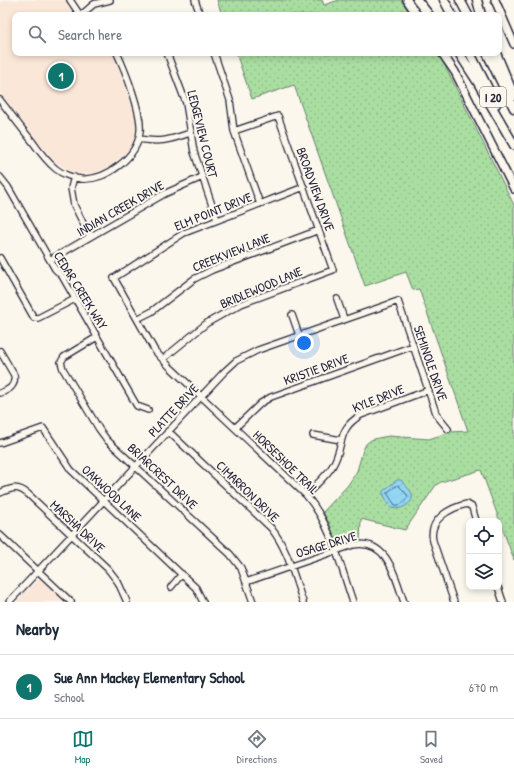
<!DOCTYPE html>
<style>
body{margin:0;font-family:"Patrick Hand",sans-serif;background:#f2f2f3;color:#1f2937}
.controls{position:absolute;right:12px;bottom:12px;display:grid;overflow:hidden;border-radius:8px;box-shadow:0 2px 6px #0003}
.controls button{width:36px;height:36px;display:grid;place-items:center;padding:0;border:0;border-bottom:1px solid #e0e1e3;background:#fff;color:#1f2937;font:20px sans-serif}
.you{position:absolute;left:304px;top:343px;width:14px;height:14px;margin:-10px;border:3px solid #fff;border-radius:50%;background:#1a73e8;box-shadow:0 0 0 6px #1a73e833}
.badge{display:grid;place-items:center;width:26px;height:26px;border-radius:50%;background:#0f766e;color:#fff;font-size:13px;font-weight:700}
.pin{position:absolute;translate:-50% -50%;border:2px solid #fff;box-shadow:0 1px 4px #0006}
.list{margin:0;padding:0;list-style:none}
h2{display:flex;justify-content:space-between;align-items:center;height:52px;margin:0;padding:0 16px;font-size:17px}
h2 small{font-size:13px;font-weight:400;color:#747a83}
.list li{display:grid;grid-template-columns:26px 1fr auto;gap:12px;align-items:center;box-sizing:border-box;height:64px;padding:0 16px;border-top:1px solid #e0e1e3}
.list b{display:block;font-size:15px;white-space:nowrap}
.list p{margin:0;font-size:13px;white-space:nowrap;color:#747a83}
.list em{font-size:13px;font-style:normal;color:#747a83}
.icon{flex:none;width:22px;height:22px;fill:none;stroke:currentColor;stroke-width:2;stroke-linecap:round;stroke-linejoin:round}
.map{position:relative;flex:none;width:514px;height:602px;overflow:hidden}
.search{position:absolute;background:#fff;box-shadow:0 2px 6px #0003;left:12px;right:12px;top:12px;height:44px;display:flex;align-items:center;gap:10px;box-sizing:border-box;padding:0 14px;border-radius:8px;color:#747a83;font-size:15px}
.sheet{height:116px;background:#fff}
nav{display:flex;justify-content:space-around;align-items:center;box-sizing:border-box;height:56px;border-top:1px solid #e0e1e3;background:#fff;font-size:11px;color:#747a83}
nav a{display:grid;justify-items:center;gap:2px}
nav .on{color:#0f766e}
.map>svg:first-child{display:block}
.built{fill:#fae7d8}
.grass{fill:url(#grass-dots);stroke:#66806e}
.water{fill:url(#water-waves);stroke:#658ea9}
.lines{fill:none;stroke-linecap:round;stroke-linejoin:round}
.shore{stroke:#4e6a85;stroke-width:1}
.minor-casing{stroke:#22223b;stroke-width:8}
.major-casing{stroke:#22223b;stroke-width:10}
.highway-casing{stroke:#22223b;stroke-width:11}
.minor{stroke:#fbf7ec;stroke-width:5.5}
.major{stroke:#fbf7ec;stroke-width:7}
.highway{stroke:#fbf7ec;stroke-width:8}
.labels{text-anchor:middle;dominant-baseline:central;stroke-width:4;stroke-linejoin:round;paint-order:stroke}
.shield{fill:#fbf7ec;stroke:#636270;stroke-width:1}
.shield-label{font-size:12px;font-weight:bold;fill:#22223b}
.street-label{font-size:13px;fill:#22223b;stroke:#fbf7ec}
</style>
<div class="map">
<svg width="514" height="602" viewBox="0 0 514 602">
<defs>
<pattern id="grass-dots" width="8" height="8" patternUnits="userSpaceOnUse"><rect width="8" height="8" fill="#aadea1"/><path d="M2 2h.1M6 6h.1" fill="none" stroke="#92be8c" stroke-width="1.8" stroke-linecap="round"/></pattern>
<pattern id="water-waves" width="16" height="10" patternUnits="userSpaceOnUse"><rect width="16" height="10" fill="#91d6f3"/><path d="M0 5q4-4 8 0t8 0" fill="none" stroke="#7db7d1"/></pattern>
</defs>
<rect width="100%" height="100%" fill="#fbf7ec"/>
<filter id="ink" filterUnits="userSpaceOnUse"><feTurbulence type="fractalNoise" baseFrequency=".025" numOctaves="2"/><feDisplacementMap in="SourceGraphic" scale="8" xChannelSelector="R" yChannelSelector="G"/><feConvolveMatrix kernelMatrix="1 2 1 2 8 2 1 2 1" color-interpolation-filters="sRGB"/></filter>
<g filter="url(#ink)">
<path class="built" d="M6 0H65L74 15H15V53H111L115 58 136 118V130L132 143 128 151 112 165 103 170 93 173 82 174 69 171 61 166 52 159 0 93V2Z
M39 578 67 602H16Z"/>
<path class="grass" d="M217 0H322L324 5 339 0H401L411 15H222Z
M236 53H437L444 64 514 205V560L481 470 441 482 436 485 405 530 361 519 360 542 339 546 336 545 331 527 323 512 348 485 357 471 363 450 366 444 371 440 378 438 389 436 429 439 450 432 468 431 419 289 413 290 406 272 365 286 294 85 252 99Z"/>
<path class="water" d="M397 480H401C404 485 410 489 412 494 415 504 399 511 391 508L383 494V491Z"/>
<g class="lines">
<path class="shore" d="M398 485 406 493 408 497C405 501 401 506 395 505L387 493Z"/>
<g class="minor-casing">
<path id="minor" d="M70 0 80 15
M195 0 200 15
M81 15 94 4 110 0
M167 53 186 103 194 152 217 220
M214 53 230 100 234 131 260 204
M0 100C11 114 21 128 32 141 39 151 46 161 56 169 62 174 73 178 81 179 106 181 138 157 140 131 142 113 125 70 117 53
M139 139C160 143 170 140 190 133
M0 177 8 187 55 269 62 276 137 406 148 410
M74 177 71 188 74 205 90 237
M304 187 184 233 114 278 155 351 169 366 306 495C332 526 340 565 353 602
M0 258 34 318H38L75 299
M50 260 164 194 202 177
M337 299 344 319
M292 315 299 335
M137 319 151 312 194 279 212 270 319 230
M97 337 64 357 61 362 63 369 99 429 107 440 230 554 241 568 253 602
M0 351 14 375C16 386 9 390 0 393
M163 359 207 323 241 304 333 270 278 116 234 131
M235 428 261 403 271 397 413 346
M168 431 271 528C288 549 294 577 303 602
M313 435 341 440
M0 443 43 428 71 470 196 588 203 602
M0 493C12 488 17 485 28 494L108 569 118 582 127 602
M306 495C314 486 328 475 333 465 345 444 336 430 361 415L429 390
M0 535 71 602
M246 582 353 545C388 538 395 577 404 602
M171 587 182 574
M498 587 503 602
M9 602 224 372 236 361 258 350 398 301 436 413 439 418 448 429
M454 602 433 541C428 520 449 508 467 504L472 507 476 521"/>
</g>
<g class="major-casing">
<path id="major" d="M407 0 417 15
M495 0 514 44
M442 53 455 72 514 189"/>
</g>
<g class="highway-casing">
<path id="highway" d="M417 0 429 15
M444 0 452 15
M460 0 468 15
M477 0 481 15
M459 53 477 81 514 145
M470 53 496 104
M487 53 514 108
M496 53 514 96"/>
</g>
<use href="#minor" class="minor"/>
<use href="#major" class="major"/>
<use href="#highway" class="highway"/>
</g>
</g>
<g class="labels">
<rect class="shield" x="480" y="87" width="26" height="20" rx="3"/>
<g class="shield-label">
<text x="493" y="97">I 20</text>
</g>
<g class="street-label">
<text transform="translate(203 134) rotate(76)">LEDGEVIEW COURT</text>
<text transform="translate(316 189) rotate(70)">BROADVIEW DRIVE</text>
<text transform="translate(120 208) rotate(-30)">INDIAN CREEK DRIVE</text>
<text transform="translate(213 211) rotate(-22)">ELM POINT DRIVE</text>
<text transform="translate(231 252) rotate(-22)">CREEKVIEW LANE</text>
<text transform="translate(261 287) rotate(-23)">BRIDLEWOOD LANE</text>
<text transform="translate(81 290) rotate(58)">CEDAR CREEK WAY</text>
<text transform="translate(431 363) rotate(71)">SEMINOLE DRIVE</text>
<text transform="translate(316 369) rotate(-20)">KRISTIE DRIVE</text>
<text transform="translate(378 398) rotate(-22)">KYLE DRIVE</text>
<text transform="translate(173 410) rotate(-47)">PLATTE DRIVE</text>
<text transform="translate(286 462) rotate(44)">HORSESHOE TRAIL</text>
<text transform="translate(163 476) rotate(43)">BRIARCREST DRIVE</text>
<text transform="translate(248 491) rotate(44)">CIMARRON DRIVE</text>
<text transform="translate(112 493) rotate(43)">OAKWOOD LANE</text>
<text transform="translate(78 526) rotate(43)">MARSHA DRIVE</text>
<text transform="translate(326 544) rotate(-17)">OSAGE DRIVE</text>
</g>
</g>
</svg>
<div class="controls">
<button><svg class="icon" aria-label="locate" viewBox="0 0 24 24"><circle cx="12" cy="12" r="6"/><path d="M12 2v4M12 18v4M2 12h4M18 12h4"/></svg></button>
<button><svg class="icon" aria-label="layers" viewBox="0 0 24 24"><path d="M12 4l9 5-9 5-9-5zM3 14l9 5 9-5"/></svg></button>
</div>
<div class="you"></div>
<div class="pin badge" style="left:61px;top:76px">1</div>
<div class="search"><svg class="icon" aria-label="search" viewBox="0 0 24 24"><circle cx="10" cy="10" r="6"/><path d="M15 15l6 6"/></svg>Search here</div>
</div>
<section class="sheet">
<h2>Nearby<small></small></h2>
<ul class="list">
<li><span class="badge">1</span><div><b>Sue Ann Mackey Elementary School</b><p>School</p></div><em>670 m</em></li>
</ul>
</section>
<nav>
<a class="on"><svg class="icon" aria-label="map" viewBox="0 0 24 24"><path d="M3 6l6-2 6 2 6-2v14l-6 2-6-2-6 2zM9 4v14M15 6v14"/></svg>Map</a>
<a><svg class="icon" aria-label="directions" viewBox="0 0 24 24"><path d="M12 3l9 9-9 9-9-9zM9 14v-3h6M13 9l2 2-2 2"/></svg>Directions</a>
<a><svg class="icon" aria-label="saved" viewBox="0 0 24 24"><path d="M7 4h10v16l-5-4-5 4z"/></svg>Saved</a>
</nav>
